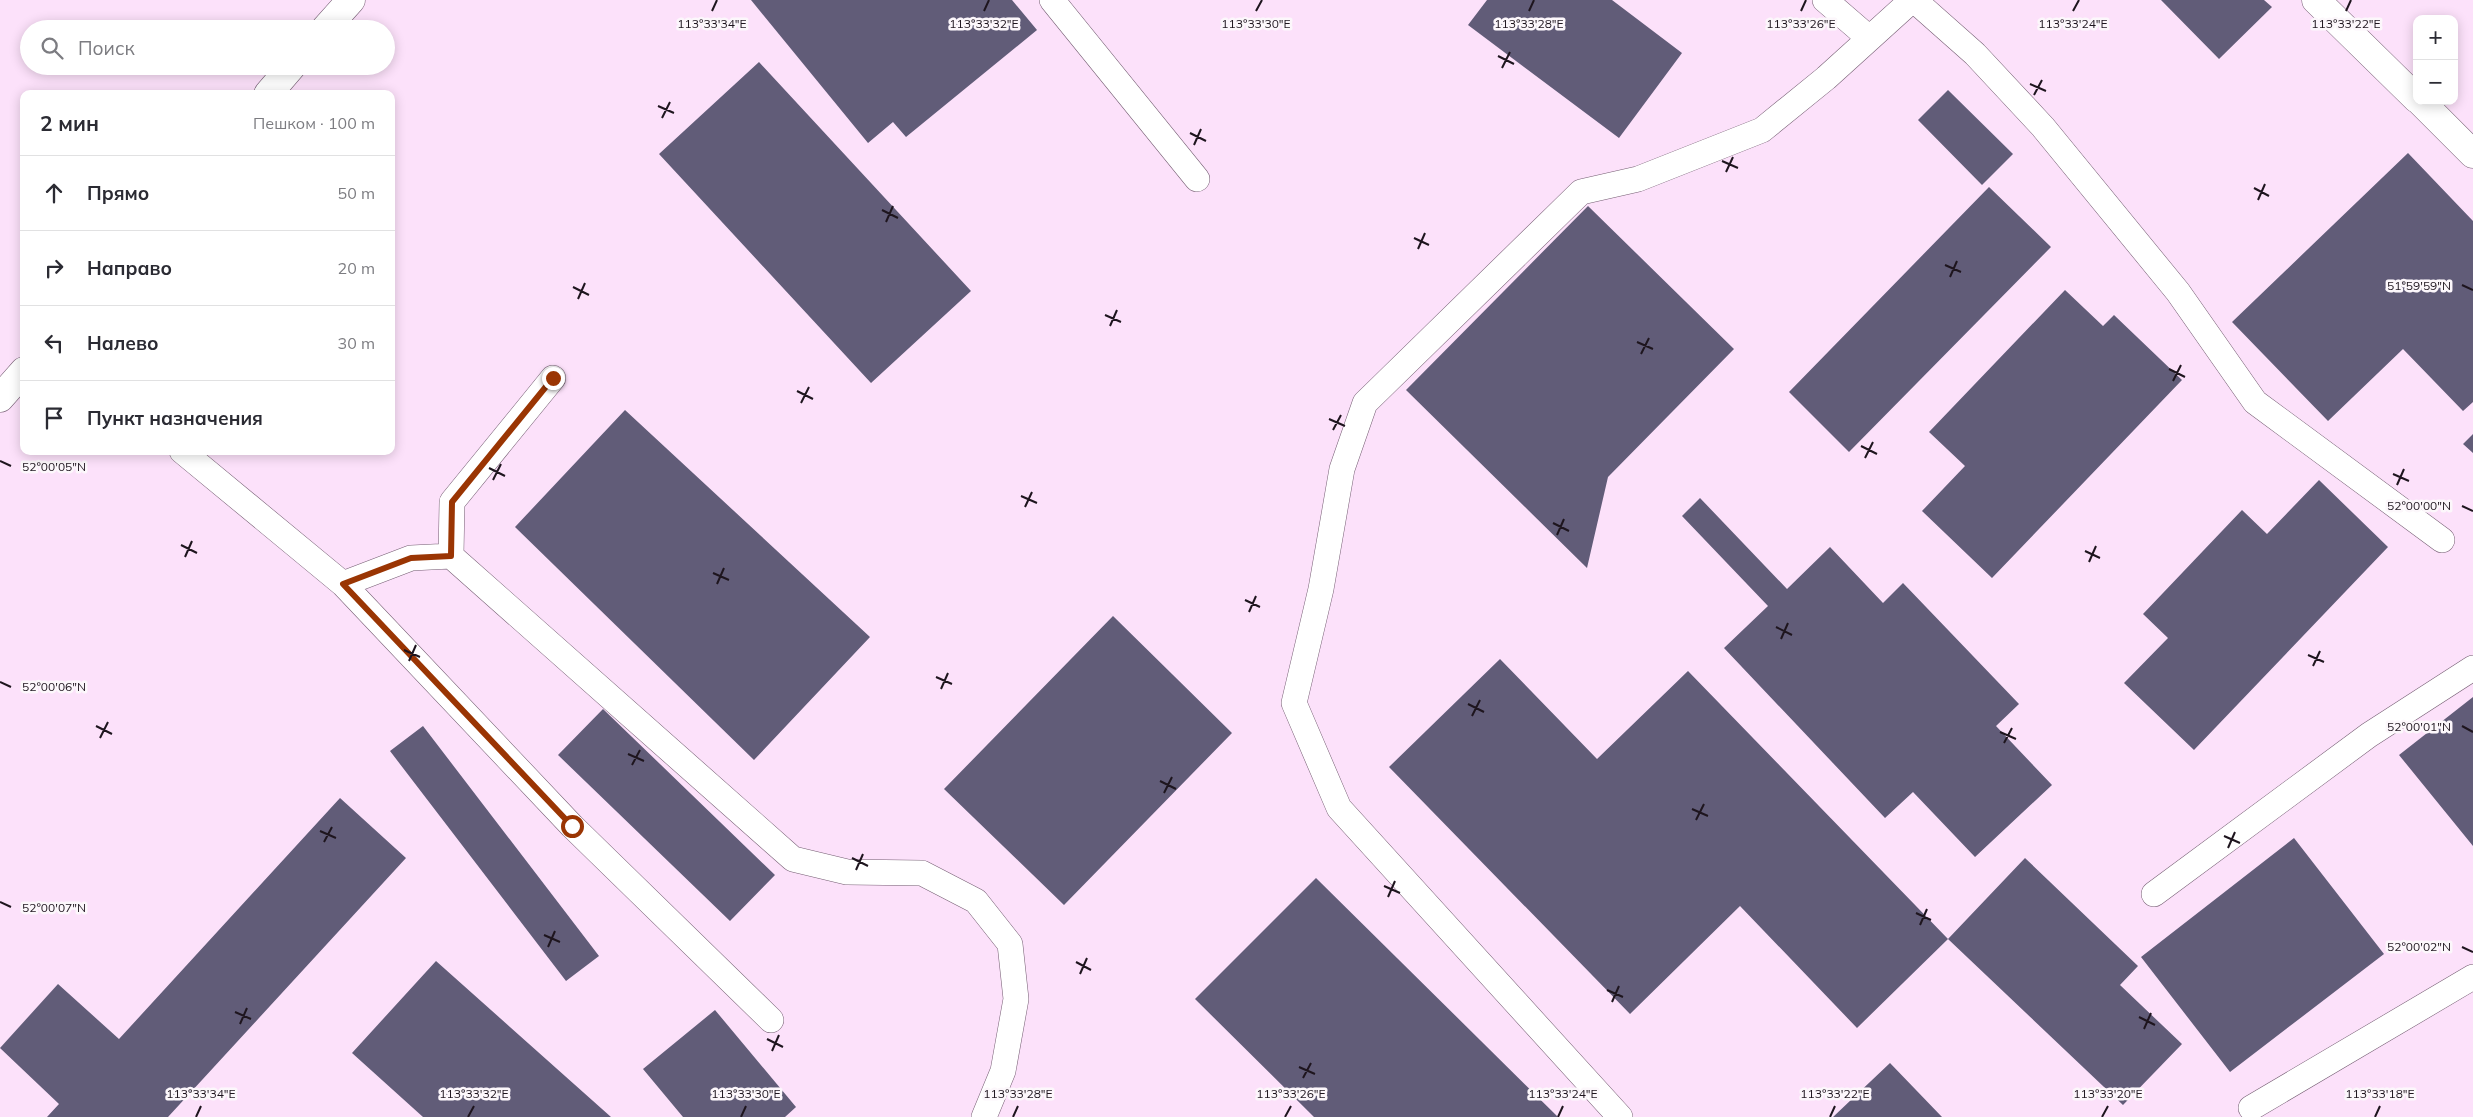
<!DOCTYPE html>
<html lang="ru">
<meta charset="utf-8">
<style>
body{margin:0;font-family:Mulish,sans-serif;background:#f7f7f7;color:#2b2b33}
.controls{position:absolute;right:15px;top:15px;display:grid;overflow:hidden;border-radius:10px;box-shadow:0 2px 12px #0003}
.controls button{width:45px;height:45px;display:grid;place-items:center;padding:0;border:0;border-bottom:1px solid #e1e1e2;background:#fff;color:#2b2b33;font:25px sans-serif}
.stop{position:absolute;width:15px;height:15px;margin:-11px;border:4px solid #9a3503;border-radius:50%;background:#fff}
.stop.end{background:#9a3503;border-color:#fff;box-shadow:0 1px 5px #0008}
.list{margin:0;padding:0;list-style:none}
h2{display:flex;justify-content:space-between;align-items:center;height:65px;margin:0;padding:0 20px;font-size:21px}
h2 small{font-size:16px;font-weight:400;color:#7c7c81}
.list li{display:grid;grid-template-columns:32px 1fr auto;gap:15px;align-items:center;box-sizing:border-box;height:75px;padding:0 20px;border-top:1px solid #e1e1e2}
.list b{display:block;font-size:19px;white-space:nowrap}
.list em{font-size:16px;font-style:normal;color:#7c7c81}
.icon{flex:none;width:28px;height:28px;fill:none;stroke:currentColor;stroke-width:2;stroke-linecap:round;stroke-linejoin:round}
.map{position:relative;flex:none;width:2473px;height:1117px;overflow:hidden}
.search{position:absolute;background:#fff;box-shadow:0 2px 12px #0003;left:20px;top:20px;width:375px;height:55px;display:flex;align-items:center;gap:12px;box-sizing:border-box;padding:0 18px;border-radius:28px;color:#7c7c81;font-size:19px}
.panel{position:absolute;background:#fff;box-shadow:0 2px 12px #0003;left:20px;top:90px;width:375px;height:365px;border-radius:10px}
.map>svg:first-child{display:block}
.building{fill:#615c78}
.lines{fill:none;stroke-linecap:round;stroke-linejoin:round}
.lane-casing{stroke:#755e73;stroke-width:26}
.street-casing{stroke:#755e73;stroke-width:29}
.secondary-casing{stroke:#755e73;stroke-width:29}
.lane{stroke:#fff;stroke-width:25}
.street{stroke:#fff;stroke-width:28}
.secondary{stroke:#fff;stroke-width:28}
.route{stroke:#9a3503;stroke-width:6}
.ticks{fill:none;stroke:#1e151e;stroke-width:2}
.ticks-label{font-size:12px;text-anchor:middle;fill:#1e151e;stroke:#fcf7fb;stroke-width:5;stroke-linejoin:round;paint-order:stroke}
</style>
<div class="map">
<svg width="2473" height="1117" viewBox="0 0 2473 1117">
<rect width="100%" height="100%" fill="#fce1fa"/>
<path class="building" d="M751 0H1012L1037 30 906 137 893 122 868 143Z
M1487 0H1612L1682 53 1619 138 1468 25Z
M2161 0H2264L2272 7 2219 59Z
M759 62 971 291 871 383 659 154Z
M1948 90 2013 154 1982 185 1918 120Z
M2408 153 2473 221V402L2463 411 2403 349 2328 421 2232 322Z
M1989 187 2051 247 1849 452 1789 392Z
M1588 206 1734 349 1608 477 1587 568 1406 390Z
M2065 290 2103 326 2114 315 2182 380 1992 578 1922 511 1965 466 1929 432Z
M625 410 870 637 754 760 515 527Z
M2473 434V453L2463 444Z
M2319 480 2388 547 2194 750 2124 683 2168 638 2143 614 2242 510 2267 534Z
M1700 498 1787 589 1830 547 1883 603 1903 583 2019 704 1996 726 2052 785 1975 857 1913 792 1885 818 1724 648 1768 606 1682 516Z
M1113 616 1232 733 1064 905 944 789Z
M1500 659 1597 759 1688 671 1948 939 1857 1028 1740 906 1630 1014 1389 767Z
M2473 697V846L2399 755Z
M603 709 775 875 730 921 558 755Z
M423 726 599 956 566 981 390 751Z
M340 798 406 858 168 1117H47L59 1104 0 1048 58 984 119 1039Z
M2294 838 2384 954 2230 1072 2141 957Z
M2025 858 2138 966 2120 985 2182 1044 2123 1105 1948 939Z
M1316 878 1558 1117H1314L1195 999Z
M436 961 611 1117H423L352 1053Z
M715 1010 796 1107 785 1117H683L643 1069Z
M1890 1063 1942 1117H1833Z"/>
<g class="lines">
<g class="lane-casing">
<path id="lane" d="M1052 0 1197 179
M1825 0 1869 38
M1914 0 1975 54 2043 127 2178 292 2255 402 2442 540
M182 451 343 584 572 826 771 1020
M451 556 793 859 847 872 922 873 976 901 1010 944 1016 999 1003 1071 984 1117
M343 584 411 558 451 556 452 502 553 378
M2154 894 2369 735 2473 668
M2251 1108 2473 977
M1620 1117 1339 808 1294 703 1321 589 1342 469 1365 403 1581 192 1638 179 1762 130 1826 78 1912 0"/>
</g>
<g class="street-casing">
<path id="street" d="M2316 0 2417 99
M2420 101 2473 154"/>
</g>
<g class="secondary-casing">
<path id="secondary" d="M325 29 351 0
M268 94 292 66
M0 398 24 371"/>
</g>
<use href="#lane" class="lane"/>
<use href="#street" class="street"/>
<use href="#secondary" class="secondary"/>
</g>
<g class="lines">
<path class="route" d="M553 378 452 502 451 556 411 558 343 584 572 826"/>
</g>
<path class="ticks" d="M712 11 717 0M984 11 989 0M1256 11 1262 0M1529 11 1534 0M1801 11 1806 0M2073 11 2079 0M2346 11 2351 0M1498 56 1514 64M1502 68 1510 52M2030 84 2046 91M2034 95 2042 80M658 106 674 113M662 118 670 102M1190 133 1206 141M1194 145 1201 129M1722 161 1738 168M1726 172 1733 157M2254 188 2269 196M2258 200 2265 184M882 210 898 218M886 222 893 206M1414 238 1429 245M1418 249 1425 233M1945 265 1961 272M1950 277 1957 261M2462 285 2473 290M573 287 589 295M578 299 585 283M1105 315 1121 322M1110 326 1117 310M1637 342 1653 349M1641 354 1649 338M2169 369 2185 377M2173 381 2181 365M797 391 813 399M801 403 809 387M1329 419 1345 426M1333 430 1341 415M1861 446 1877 454M1865 458 1873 442M0 461 11 466M489 468 505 476M2393 474 2409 481M493 480 501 464M2397 485 2404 469M1021 496 1037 503M2462 506 2473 511M1025 507 1032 492M1553 523 1569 531M1557 535 1564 519M181 545 197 553M2085 551 2100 558M185 557 192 541M2089 562 2096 546M713 573 729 580M717 584 724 568M1245 600 1260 607M1249 612 1256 596M1776 627 1792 635M1781 639 1788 623M404 650 420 657M2308 655 2324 662M409 661 416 645M2313 666 2320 651M936 677 952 684M0 682 11 687M941 689 948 673M1468 704 1484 712M1472 716 1480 700M96 726 112 734M2462 726 2473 732M2000 732 2016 739M100 738 108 722M2004 743 2012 728M628 754 644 761M632 765 640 750M1160 781 1176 789M1164 793 1172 777M1692 809 1708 816M1696 820 1704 804M320 831 336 838M2224 836 2240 843M324 842 332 827M2228 848 2235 832M852 858 868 866M856 870 863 854M1384 886 1400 893M1388 897 1395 881M0 902 11 907M1916 913 1931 920M1920 925 1927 909M544 935 560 942M548 947 555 931M2462 947 2473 952M1076 962 1091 970M1080 974 1087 958M1607 990 1623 997M1612 1002 1619 986M235 1012 251 1019M2139 1017 2155 1025M240 1024 247 1008M2144 1029 2151 1013M767 1039 783 1047M772 1051 779 1035M1299 1067 1315 1074M1303 1078 1311 1063M196 1117 201 1106M468 1117 474 1106M741 1117 746 1106M1013 1117 1018 1106M1285 1117 1291 1106M1558 1117 1563 1106M1830 1117 1835 1106M2102 1117 2108 1106M2375 1117 2380 1106"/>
<g class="ticks-label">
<text x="712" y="28">113°33'34"E</text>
<text x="984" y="28">113°33'32"E</text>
<text x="1256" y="28">113°33'30"E</text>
<text x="1801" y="28">113°33'26"E</text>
<text x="2073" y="28">113°33'24"E</text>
<text x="2346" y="28">113°33'22"E</text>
<text x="1529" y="28">113°33'28"E</text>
<text x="2419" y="290">51°59'59"N</text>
<text x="54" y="471">52°00'05"N</text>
<text x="2419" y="510">52°00'00"N</text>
<text x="54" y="691">52°00'06"N</text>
<text x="2419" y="731">52°00'01"N</text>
<text x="54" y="912">52°00'07"N</text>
<text x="2419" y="951">52°00'02"N</text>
<text x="201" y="1098">113°33'34"E</text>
<text x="474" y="1098">113°33'32"E</text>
<text x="746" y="1098">113°33'30"E</text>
<text x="1018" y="1098">113°33'28"E</text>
<text x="1291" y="1098">113°33'26"E</text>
<text x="1563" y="1098">113°33'24"E</text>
<text x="1835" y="1098">113°33'22"E</text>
<text x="2108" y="1098">113°33'20"E</text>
<text x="2380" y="1098">113°33'18"E</text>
</g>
</svg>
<div class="controls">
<button>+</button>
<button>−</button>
</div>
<div class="stop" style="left:572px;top:826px"></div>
<div class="stop end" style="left:553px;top:378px"></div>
<div class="search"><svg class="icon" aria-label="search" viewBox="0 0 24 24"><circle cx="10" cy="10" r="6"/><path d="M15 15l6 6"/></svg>Поиск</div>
<section class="panel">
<h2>2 мин<small>Пешком · 100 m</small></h2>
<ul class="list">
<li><svg class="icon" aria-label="ahead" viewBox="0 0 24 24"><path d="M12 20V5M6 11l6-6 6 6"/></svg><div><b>Прямо</b></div><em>50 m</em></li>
<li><svg class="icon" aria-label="right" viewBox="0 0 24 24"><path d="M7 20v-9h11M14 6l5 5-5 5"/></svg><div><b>Направо</b></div><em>20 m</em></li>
<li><svg class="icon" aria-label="left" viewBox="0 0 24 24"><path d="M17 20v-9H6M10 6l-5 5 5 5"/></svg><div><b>Налево</b></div><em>30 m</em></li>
<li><svg class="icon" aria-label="arrive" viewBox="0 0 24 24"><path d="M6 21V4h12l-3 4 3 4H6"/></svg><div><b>Пункт назначения</b></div></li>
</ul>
</section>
</div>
